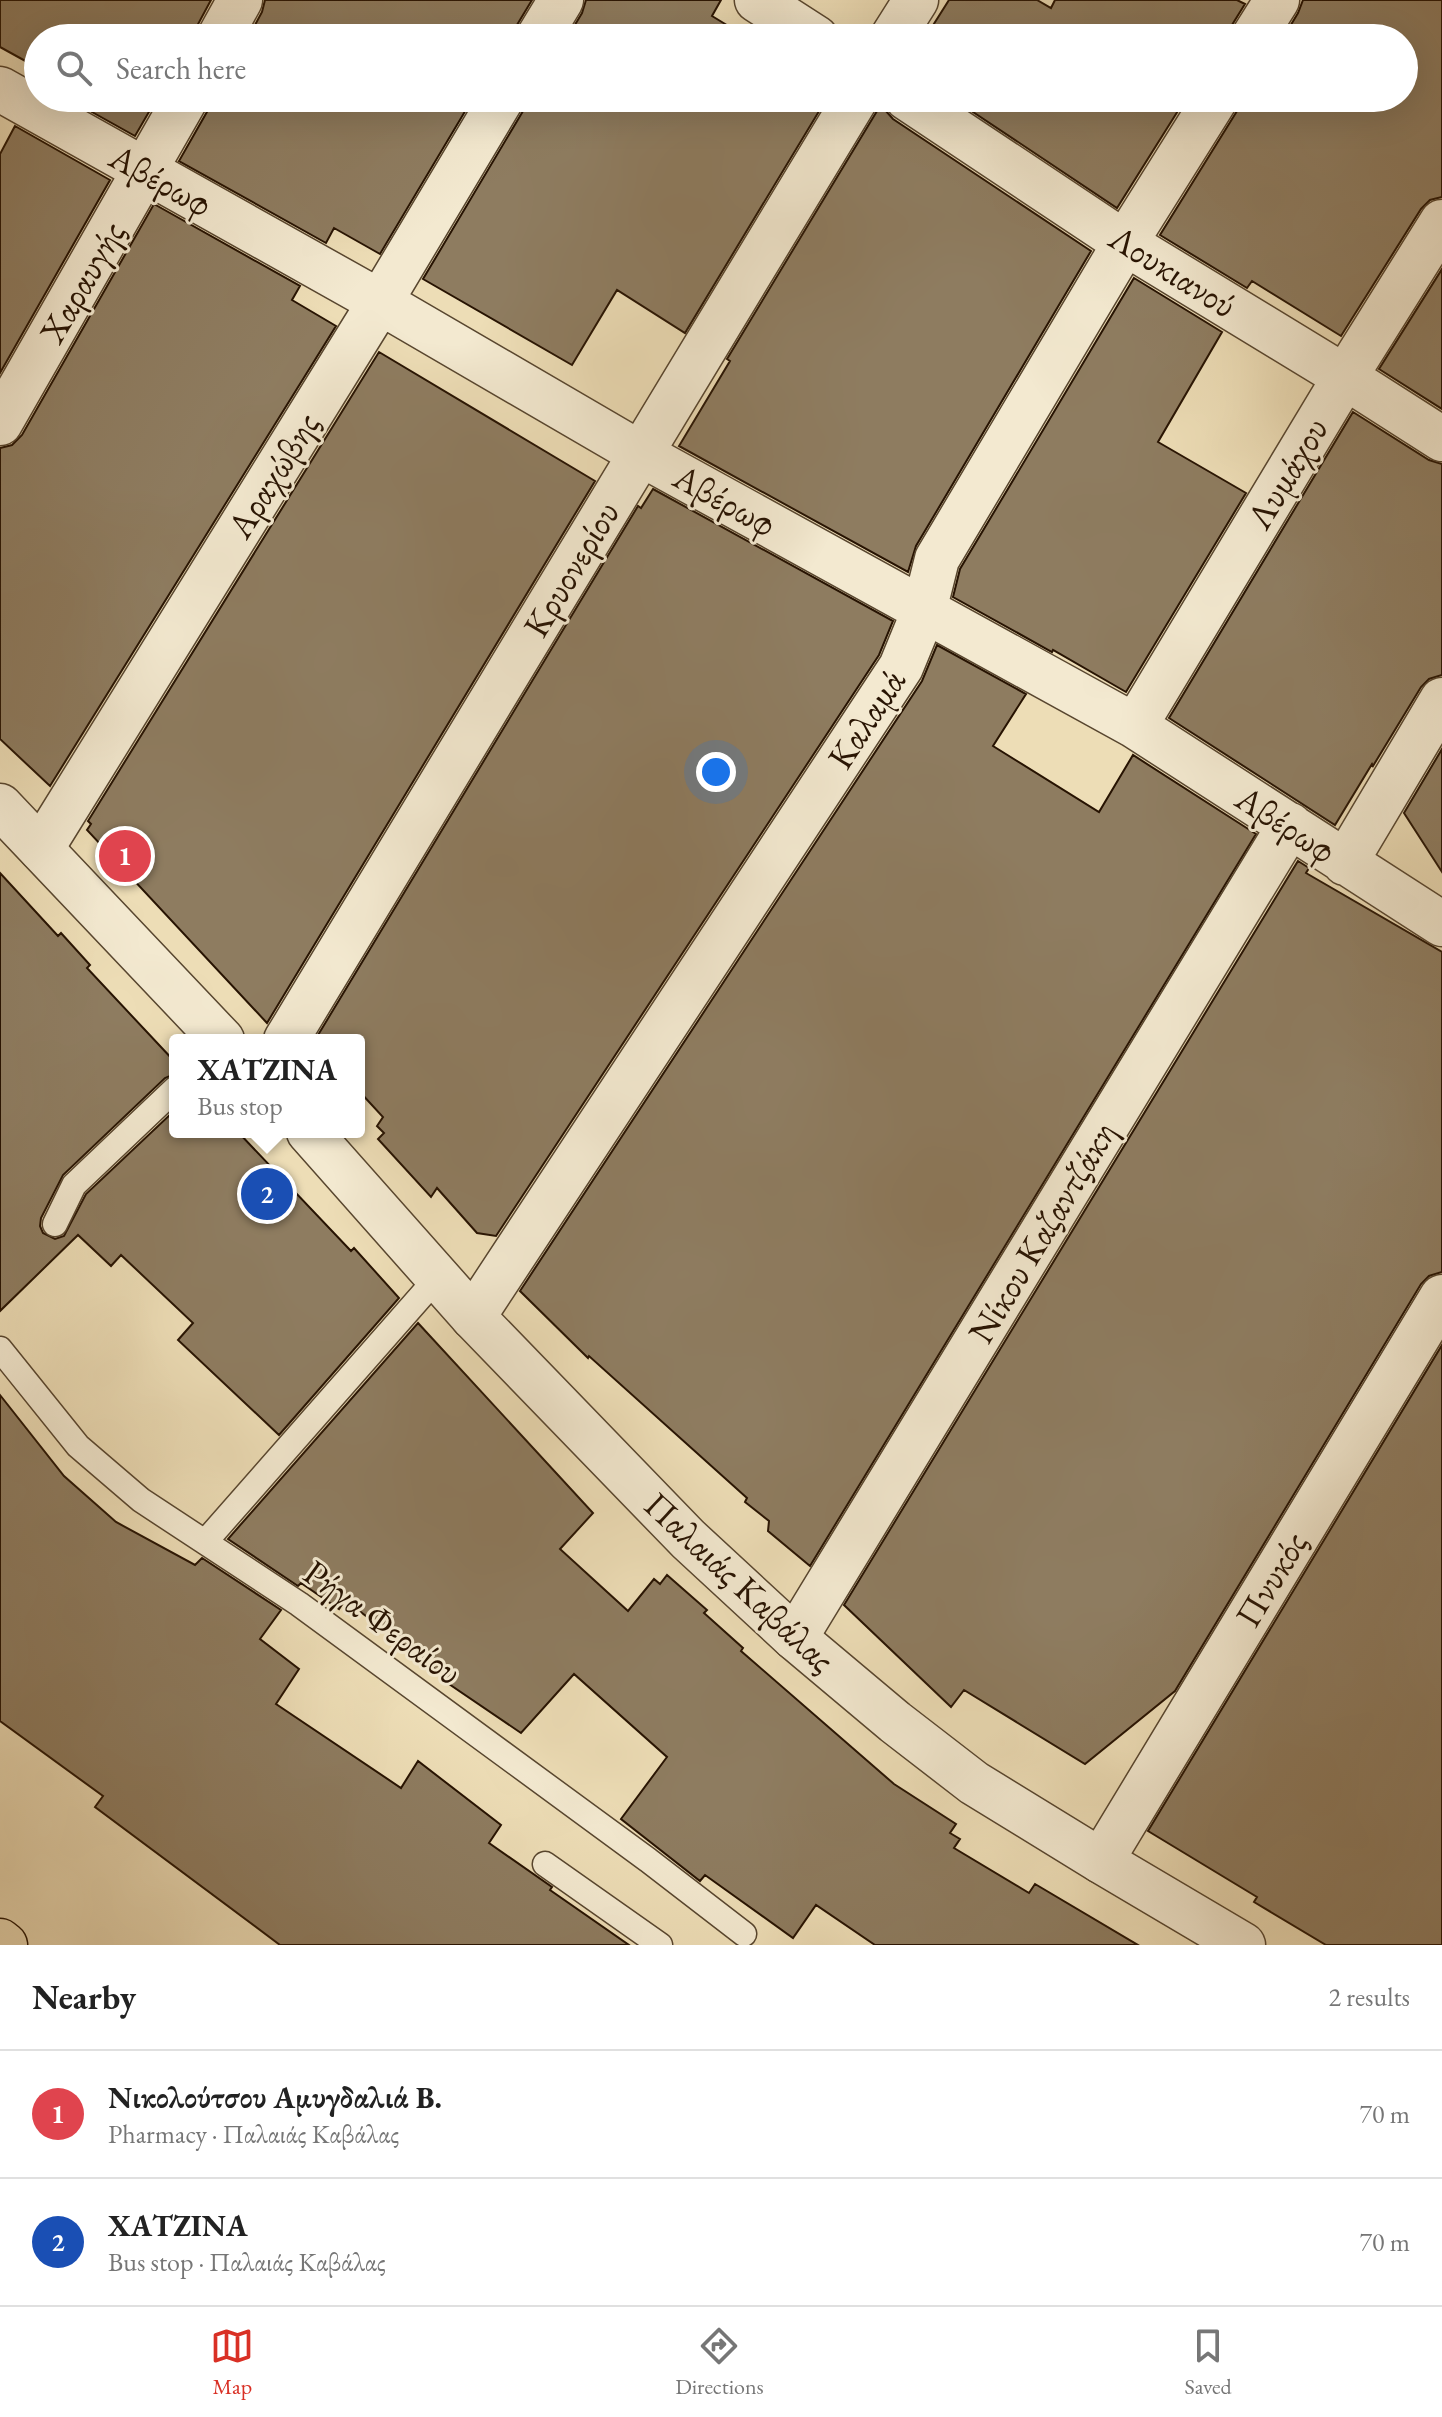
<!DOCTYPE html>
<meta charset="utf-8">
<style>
body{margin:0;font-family:"EB Garamond",serif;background:#f2f2f2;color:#222}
.you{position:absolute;left:716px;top:772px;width:28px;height:28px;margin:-20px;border:6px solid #fff;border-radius:50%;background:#1a73e8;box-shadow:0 0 0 12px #1a73e833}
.badge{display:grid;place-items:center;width:52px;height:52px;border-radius:50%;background:#d93025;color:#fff;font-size:26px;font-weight:700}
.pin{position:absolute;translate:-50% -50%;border:4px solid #fff;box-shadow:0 2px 8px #0006}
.popup{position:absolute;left:169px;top:1034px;width:196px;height:104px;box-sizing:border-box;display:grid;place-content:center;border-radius:8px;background:#fff;filter:drop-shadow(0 2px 6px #0005);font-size:26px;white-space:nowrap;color:#767676}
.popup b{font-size:30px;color:#222}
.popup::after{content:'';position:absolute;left:50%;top:100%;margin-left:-16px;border:16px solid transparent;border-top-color:#fff}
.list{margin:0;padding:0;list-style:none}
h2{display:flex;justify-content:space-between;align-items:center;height:104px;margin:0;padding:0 32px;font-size:34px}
h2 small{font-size:26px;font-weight:400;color:#767676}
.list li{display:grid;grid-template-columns:52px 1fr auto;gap:24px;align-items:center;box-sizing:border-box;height:128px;padding:0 32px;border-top:2px solid #e0e0e0}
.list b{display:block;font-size:30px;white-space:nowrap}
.list p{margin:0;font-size:26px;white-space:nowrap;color:#767676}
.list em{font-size:26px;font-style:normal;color:#767676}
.icon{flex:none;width:44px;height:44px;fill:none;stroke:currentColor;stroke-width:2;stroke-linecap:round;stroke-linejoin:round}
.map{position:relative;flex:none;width:1442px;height:1945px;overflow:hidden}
.search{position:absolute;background:#fff;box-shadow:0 8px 32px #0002;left:24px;right:24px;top:24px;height:88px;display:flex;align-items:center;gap:20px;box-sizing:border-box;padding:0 28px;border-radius:44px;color:#767676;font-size:30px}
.sheet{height:360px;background:#fff}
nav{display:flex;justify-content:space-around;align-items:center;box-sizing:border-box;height:112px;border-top:2px solid #e0e0e0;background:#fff;font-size:22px;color:#767676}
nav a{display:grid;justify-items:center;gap:4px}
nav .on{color:#d93025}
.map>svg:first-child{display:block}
.building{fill:#8e7c60;stroke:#271302;stroke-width:2}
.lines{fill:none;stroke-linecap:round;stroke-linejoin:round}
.service-casing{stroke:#58462f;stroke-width:27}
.minor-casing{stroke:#58462f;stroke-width:47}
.tertiary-casing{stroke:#58462f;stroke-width:47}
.trunk-casing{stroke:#271302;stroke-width:47}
.service{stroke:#f3e9d0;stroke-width:24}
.minor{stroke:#f3e9d0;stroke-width:44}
.tertiary{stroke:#f3e9d0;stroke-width:44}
.trunk{stroke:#edddb6;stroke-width:44}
.labels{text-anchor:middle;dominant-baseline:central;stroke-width:6;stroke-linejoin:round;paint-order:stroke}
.street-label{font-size:36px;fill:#271302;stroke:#f3e9d0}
</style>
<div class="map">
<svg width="1442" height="1945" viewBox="0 0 1442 1945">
<rect width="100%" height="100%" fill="#edddb6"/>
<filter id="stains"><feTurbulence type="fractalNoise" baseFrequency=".0025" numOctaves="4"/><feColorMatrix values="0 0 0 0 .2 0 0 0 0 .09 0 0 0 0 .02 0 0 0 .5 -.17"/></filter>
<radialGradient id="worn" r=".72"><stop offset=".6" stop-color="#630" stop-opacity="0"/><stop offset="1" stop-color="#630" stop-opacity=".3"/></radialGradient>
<path class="building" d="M0 0H211L197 26 194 38H38V68L0 47Z
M265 0H532L517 25 513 38H248L262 12Z
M586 0H721L712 16 748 38H567L582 13Z
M949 0H1037L1051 8 1055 0H1237L1245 4 1232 25 1228 38H925Z
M1303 0H1442V197L1430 200 1421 209 1341 336 1252 281 1247 288 1160 235 1237 111 1241 98H1404V38H1283L1298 13Z
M67 98H157L135 136Z
M211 98H473L380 254 334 228 326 243 179 161 208 110Z
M527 98H827L685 333 617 290 572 365 423 279 523 111Z
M881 98 885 110 893 119 1091 251 916 546 908 572 679 446 730 361 727 359 877 111Z
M952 98H1186L1117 208Z
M15 126 110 180 0 373V154Z
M154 204 300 286 292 300 336 326 50 786 0 739V448L12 445 22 435Z
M1442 269V409L1379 369Z
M1134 278 1222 332 1158 442 1246 493 1126 692 1053 650 1052 652 953 597 960 569Z
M379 352 595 481 267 1023 87 830 91 824 88 821Z
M1353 412 1429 460 1442 464V675L1429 679 1421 687 1373 766 1372 764 1335 825 1169 718Z
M653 489 893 621 879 655 496 1236 477 1233 437 1188 431 1197 378 1139 384 1133 377 1126 383 1117 359 1091V1040H315L638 506 641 508Z
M937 645 1026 694 993 746 1099 812 1133 755 1256 834 810 1566 768 1531 769 1521 745 1502 747 1498 589 1356 588 1358 520 1291 922 681Z
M1442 749V872L1404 813Z
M1298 861 1309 868 1306 873 1442 952V1272L1429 1276 1421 1284 1175 1691 1085 1764 964 1690 951 1707 844 1605Z
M0 873 58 936 61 933 90 965 87 968 175 1062V1074L165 1078 63 1175 41 1218 40 1226 43 1233 55 1239 64 1236 86 1194 175 1110V1132H238L351 1251 354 1248 399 1298 279 1435 178 1340 193 1323 121 1255 111 1266 78 1235 0 1311Z
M418 1323 593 1513 560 1549 628 1611 654 1579 660 1584 667 1575 707 1610 704 1613 743 1648 741 1651 894 1784 956 1824 950 1833 960 1839 954 1848 1029 1893 1035 1884 1138 1945H875L816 1905 793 1938 705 1875 700 1881 621 1819 667 1757 574 1674 521 1733 446 1682 448 1679 345 1600 339 1609 301 1583 298 1586 228 1539Z
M1442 1345V1945H1326L1254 1902 1257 1897 1148 1831Z
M0 1395 64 1476 116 1522 195 1565 202 1558 281 1610 260 1639 299 1669 276 1704 401 1788 418 1761 501 1825 489 1843 552 1887 550 1890 629 1945H280L95 1807 103 1796 0 1721Z"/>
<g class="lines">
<g class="service-casing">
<path id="service" d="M55 1224 74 1185 175 1089
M0 1349 78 1446 141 1500 299 1604 648 1860 744 1934
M205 1542 437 1278
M545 1864 660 1945"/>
</g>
<g class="minor-casing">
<path id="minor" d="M757 0 816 38
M219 38 240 0
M538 38 561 0
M892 38 916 0
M1253 38 1277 0
M0 89 380 302 641 454 1135 726 1442 924
M907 98 1125 243 1345 377 1442 439
M0 423 186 98
M1135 726 1345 377 1442 222
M41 849 380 302 502 98
M1345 863 1442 700
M286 1040 856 98
M473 1317 901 667 924 611 937 559 1125 243 1216 98
M795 1638 1290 825
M1101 1861 1442 1297"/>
</g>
<g class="tertiary-casing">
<path id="tertiary" d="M0 806 222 1040
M309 1132 473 1317 688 1539 795 1638 895 1722 974 1783 1101 1861 1243 1945"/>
</g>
<g class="trunk-casing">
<path id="trunk" d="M0 1941 5 1945"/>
</g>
<use href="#service" class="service"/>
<use href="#minor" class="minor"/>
<use href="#tertiary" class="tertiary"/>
<use href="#trunk" class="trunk"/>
</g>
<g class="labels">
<g class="street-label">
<text transform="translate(161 180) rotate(29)">Αβέρωφ</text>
<text transform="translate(1173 271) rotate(32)">Λουκιανού</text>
<text transform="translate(82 282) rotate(-60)">Χαραυγής</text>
<text transform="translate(1287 473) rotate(-59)">Λυμάχου</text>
<text transform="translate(273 475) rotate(-58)">Αραχώβης</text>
<text transform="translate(725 500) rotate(29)">Αβέρωφ</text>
<text transform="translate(571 569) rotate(-59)">Κρυονερίου</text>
<text transform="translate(866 719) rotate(-57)">Καλαμά</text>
<text transform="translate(1286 824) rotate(33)">Αβέρωφ</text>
<text transform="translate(1042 1232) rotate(-59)">Νίκου Καζαντζάκη</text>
<text transform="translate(1271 1579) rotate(-59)">Πνυκός</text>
<text transform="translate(740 1582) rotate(43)">Παλαιάς Καβάλας</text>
<text transform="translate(383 1622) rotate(36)">Ρήγα Φεραίου</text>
</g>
</g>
<rect width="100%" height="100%" filter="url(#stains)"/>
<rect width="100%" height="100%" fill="url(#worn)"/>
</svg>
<div class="you"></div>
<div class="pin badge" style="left:125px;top:856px;background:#e0444e">1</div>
<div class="pin badge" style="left:267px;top:1194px;background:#1a4fb4">2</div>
<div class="popup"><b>ΧΑΤΖΙΝΑ</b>Bus stop</div>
<div class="search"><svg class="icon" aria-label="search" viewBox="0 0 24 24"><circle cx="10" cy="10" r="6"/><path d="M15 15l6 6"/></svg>Search here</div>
</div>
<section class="sheet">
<h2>Nearby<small>2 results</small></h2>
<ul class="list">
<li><span class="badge" style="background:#e0444e">1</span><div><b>Νικολούτσου Αμυγδαλιά Β.</b><p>Pharmacy · Παλαιάς Καβάλας</p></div><em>70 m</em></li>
<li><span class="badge" style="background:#1a4fb4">2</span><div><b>ΧΑΤΖΙΝΑ</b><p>Bus stop · Παλαιάς Καβάλας</p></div><em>70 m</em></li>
</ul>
</section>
<nav>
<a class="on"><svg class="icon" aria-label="map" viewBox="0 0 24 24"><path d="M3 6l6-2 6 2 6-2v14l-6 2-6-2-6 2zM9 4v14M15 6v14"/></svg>Map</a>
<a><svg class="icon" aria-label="directions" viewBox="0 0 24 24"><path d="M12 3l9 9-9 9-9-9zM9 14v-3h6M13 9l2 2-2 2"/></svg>Directions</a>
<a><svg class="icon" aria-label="saved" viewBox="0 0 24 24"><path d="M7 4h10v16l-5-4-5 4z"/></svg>Saved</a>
</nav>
